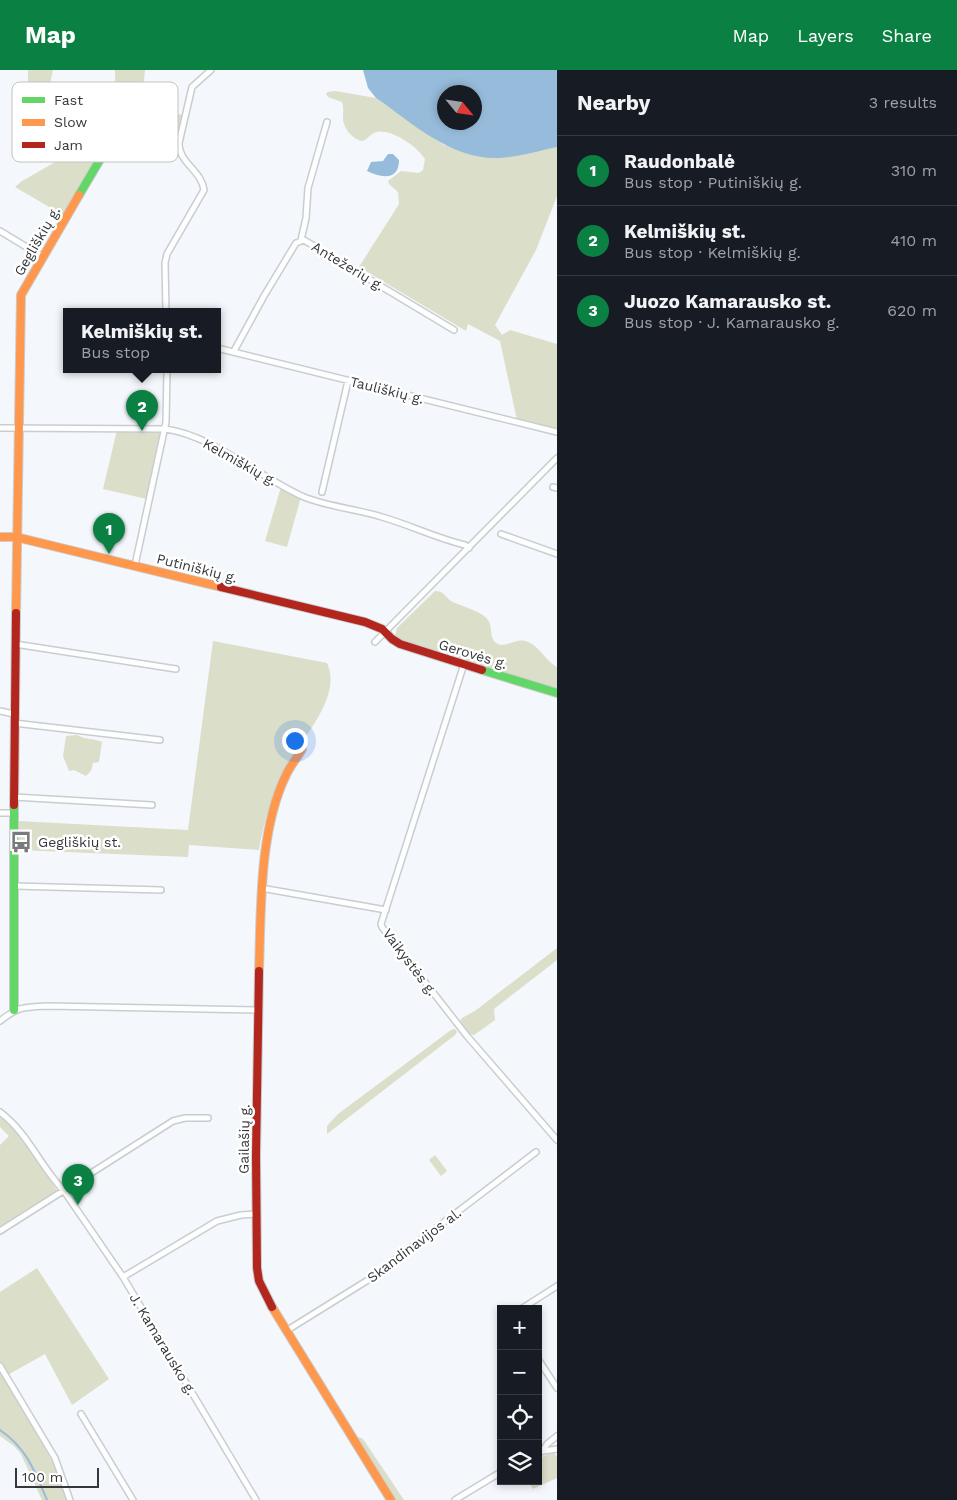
<!DOCTYPE html>
<meta charset="utf-8">
<style>
body{margin:0;font-family:"Work Sans",sans-serif;background:#242831;color:#f1f3f6}
.controls{position:absolute;right:15px;bottom:15px;display:grid;overflow:hidden;border-radius:0px;box-shadow:0 2px 8px #0003}
.controls button{width:45px;height:45px;display:grid;place-items:center;padding:0;border:0;border-bottom:1px solid #363941;background:#171b24;color:#f1f3f6;font:25px sans-serif}
.compass{position:absolute;left:437px;top:15px;width:45px;height:45px;border-radius:50%;background:#171b24;box-shadow:0 2px 8px #0003;rotate:119deg}
.scale{position:absolute;left:15px;bottom:12px;width:84px;box-sizing:border-box;padding-left:5px;border:2px solid #35373a;border-top:0;font-size:14px;line-height:18px;white-space:nowrap;color:#35373a;-webkit-text-stroke:4px #fff;paint-order:stroke}
.you{position:absolute;left:294px;top:670px;width:18px;height:18px;margin:-12px;border:4px solid #fff;border-radius:50%;background:#1a73e8;box-shadow:0 0 0 8px #1a73e833}
.badge{display:grid;place-items:center;width:32px;height:32px;border-radius:50%;background:#0b8043;color:#fff;font-size:16px;font-weight:700}
.pin{position:absolute;translate:-50% -41px;filter:drop-shadow(0 1px 2px #0008)}
.pin::after{content:'';position:absolute;top:26px;width:18px;height:15px;background:inherit;clip-path:polygon(0 0,100% 0,50% 100%)}
.popup{position:absolute;left:63px;top:238px;width:158px;height:65px;box-sizing:border-box;display:grid;place-content:center;border-radius:0px;background:#171b24;filter:drop-shadow(0 1px 4px #0005);font-size:16px;white-space:nowrap;color:#9ea1a6}
.popup b{font-size:19px;color:#f1f3f6}
.popup::after{content:'';position:absolute;left:50%;top:100%;margin-left:-10px;border:10px solid transparent;border-top-color:#171b24}
.list{margin:0;padding:0;list-style:none}
h2{display:flex;justify-content:space-between;align-items:center;height:65px;margin:0;padding:0 20px;font-size:21px}
h2 small{font-size:16px;font-weight:400;color:#9ea1a6}
.list li{display:grid;grid-template-columns:32px 1fr auto;gap:15px;align-items:center;box-sizing:border-box;height:70px;padding:0 20px;border-top:1px solid #363941}
.list b{display:block;font-size:19px;white-space:nowrap}
.list p{margin:0;font-size:16px;white-space:nowrap;color:#9ea1a6}
.list em{font-size:16px;font-style:normal;color:#9ea1a6}
.icon{flex:none;width:28px;height:28px;fill:none;stroke:currentColor;stroke-width:2;stroke-linecap:round;stroke-linejoin:round}
.map{position:relative;flex:none;width:557px;height:1430px;overflow:hidden}
header{display:flex;align-items:center;gap:30px;box-sizing:border-box;height:70px;padding:0 25px;background:#0b8043;color:#fff}
header strong{font-size:24px}
nav{display:flex;gap:28px;margin-inline-start:auto;font-size:18px}
main{display:flex}
aside{flex:1;background:#171b24}
.map>svg:first-child{display:block}
.green{fill:#dbdec8}
.water{fill:#97bcdb;fill-rule:evenodd}
.lines{fill:none;stroke-linecap:round;stroke-linejoin:round}
.stream{stroke:#97bcdb;stroke-width:2}
.street-casing{stroke:#cacdd0;stroke-width:8}
.fast-casing{stroke:#cacdd0;stroke-width:10}
.slow-casing{stroke:#cacdd0;stroke-width:10}
.jam-casing{stroke:#cacdd0;stroke-width:10}
.street{stroke:#fdfefe;stroke-width:5}
.fast{stroke:#63d668;stroke-width:8}
.slow{stroke:#ff974d;stroke-width:8}
.jam{stroke:#b3261e;stroke-width:8}
.labels{text-anchor:middle;dominant-baseline:central;stroke-width:5;stroke-linejoin:round;paint-order:stroke}
.street-label{font-size:14px;fill:#35373a;stroke:#fff}
.poi-label{font-size:14px;fill:#35373a;stroke:#fff;text-anchor:start}
.key{fill:#fff;stroke:#c2c3c4;stroke-width:1}
.key-label{font-size:14px;fill:#35373a}
</style>
<header>
<strong>Map</strong>
<nav><a>Map</a><a>Layers</a><a>Share</a></nav>
</header>
<main>
<div class="map">
<svg width="557" height="1430" viewBox="0 0 557 1430">
<rect width="100%" height="100%" fill="#f4f7fb"/>
<path class="green" d="M28 0H53L46 32 39 33 30 32 28 26Z
M115 0H145L141 40 184 45 171 79 155 89 116 65Z
M335 21 376 28 444 75 497 88 557 77V126L536 180 495 255 502 265 510 260 557 274V359L517 350 500 271 468 254 466 261 359 197 399 134 398 122 389 114 388 111 401 101 419 103 423 100 425 89C418 77 391 58 376 62 370 64 368 69 363 71 353 70 343 58 343 48 343 42 344 38 342 32L328 27 326 24 328 22Z
M104 75 97 90 63 145 15 117 22 111 75 81Z
M117 360 158 362 161 365 147 429 103 419Z
M281 417 301 427 287 477 265 471Z
M435 521C444 521 444 526 451 531 460 536 482 541 488 550 493 557 489 566 495 572 504 580 515 568 525 571 540 575 544 590 557 597V619L399 570 395 566 397 558Z
M213 571 327 593C344 630 295 674 281 706 271 729 263 755 259 780L189 775 188 787 18 780V751L188 760Z
M77 665C85 670 93 668 102 672L99 692 93 693 91 701 86 706 74 700 69 701 63 686 66 666Z
M557 878V890L494 939 495 950 474 965 470 964 460 951 462 948 475 941Z
M455 959 457 962 455 965 327 1064V1056L338 1044 451 960Z
M0 1045 20 1064 58 1122 0 1157V1075L9 1066 0 1057Z
M435 1085 447 1101 441 1106 429 1090Z
M37 1198 109 1309 72 1335 45 1284 4 1307 56 1398 66 1430H42L21 1384 14 1376 0 1366V1222Z
M359 1367 363 1369 404 1430H396L356 1369Z
M554 1383 557 1386V1408L533 1419 528 1411H538V1388Z"/>
<path class="water" d="M363 0H557V77C538 81 519 87 500 88 451 90 414 54 376 28L368 18ZM474 22V52H444V22Z
M388 84H393L399 90C399 111 381 108 367 101L371 92 383 91Z"/>
<g class="lines">
<path class="stream" d="M0 1360C27 1378 35 1402 47 1430"/>
<g class="street-casing">
<path id="street" d="M0 161 43 187
M301 170 306 148 308 118 327 52
M166 242 165 193 167 184 204 120C202 101 178 92 179 73L192 17 211 0
M217 278 557 362
M234 281 264 226 296 173 304 170 454 260
M0 358 165 359C212 365 261 408 304 427 329 437 357 439 382 447 410 455 436 468 465 475L469 478
M553 417 557 418
M322 422 348 311
M501 464 557 484
M135 495 166 352 167 300
M375 572 557 388
M15 574 176 599
M464 594 381 854 382 857 467 966 557 1070
M0 641 14 644
M14 653 160 670
M14 727 152 735
M0 743H14
M15 816 161 820
M261 818 386 840
M0 951C19 936 25 937 48 936L259 940
M0 1042C28 1063 40 1096 64 1121L123 1207 256 1430
M0 1161 173 1051 185 1048H208
M123 1207 217 1151 241 1145 256 1144
M521 1239 557 1216
M286 1261 368 1210 536 1082
M538 1289 557 1318
M0 1296 55 1388 70 1430
M81 1344 133 1430
M543 1381 547 1374 557 1366
M538 1382 557 1379
M455 1430 501 1402"/>
</g>
<g class="fast-casing">
<path id="fast" d="M79 125 105 81 108 68V22
M482 600 557 623
M14 735V940"/>
</g>
<g class="slow-casing">
<path id="slow" d="M0 467H16L221 517
M16 543 21 225 79 125
M259 901C261 840 259 760 286 705 290 696 297 688 302 679
M272 1237 391 1430"/>
</g>
<g class="jam-casing">
<path id="jam" d="M221 517 365 552 382 559 392 569 400 574 482 600
M14 735 16 543
M259 901 256 1085 257 1198 259 1211 272 1237"/>
</g>
<use href="#street" class="street"/>
<use href="#fast" class="fast"/>
<use href="#slow" class="slow"/>
<use href="#jam" class="jam"/>
</g>
<defs>
<g id="bus-bare" transform="scale(1.725)"><path d="M-5-6H5V4H4V6H2V4H-2V6H-4V4H-5ZM-3.5-4V0h7V-4ZM-3.5 1.2v1.5H-2V1.2ZM2 1.2v1.5H3.5V1.2Z" fill="#787a7e" stroke="#fff" stroke-width="2.5" paint-order="stroke"/></g>
</defs>
<g fill-rule="evenodd">
<use href="#bus-bare" x="21" y="772"/>
</g>
<g class="labels">
<g class="street-label">
<text transform="translate(37 171) rotate(-60)">Gegliškių g.</text>
<text transform="translate(348 196) rotate(31)">Antežerių g.</text>
<text transform="translate(387 320) rotate(14)">Tauliškių g.</text>
<text transform="translate(240 392) rotate(29)">Kelmiškių g.</text>
<text transform="translate(197 498) rotate(14)">Putiniškių g.</text>
<text transform="translate(473 584) rotate(17)">Gerovės g.</text>
<text transform="translate(410 892) rotate(53)">Vaikystės g.</text>
<text transform="translate(244 1069) rotate(-89)">Gailašių g.</text>
<text transform="translate(414 1175) rotate(-37)">Skandinavijos al.</text>
<text transform="translate(163 1274) rotate(59)">J. Kamarausko g.</text>
</g>
<g class="poi-label">
<text x="38" y="772">Gegliškių st.</text>
</g>
</g>
<rect x="12" y="12" width="166" height="80" rx="8" class="key"/>
<rect x="22" y="27" width="23" height="6" fill="#63d668"/>
<rect x="22" y="49" width="23" height="7" fill="#ff974d"/>
<rect x="22" y="72" width="23" height="6" fill="#b3261e"/>
<g class="key-label">
<text x="54" y="35">Fast</text>
<text x="54" y="57">Slow</text>
<text x="54" y="80">Jam</text>
</g>
</svg>
<div class="controls">
<button>+</button>
<button>−</button>
<button><svg class="icon" aria-label="locate" viewBox="0 0 24 24"><circle cx="12" cy="12" r="6"/><path d="M12 2v4M12 18v4M2 12h4M18 12h4"/></svg></button>
<button><svg class="icon" aria-label="layers" viewBox="0 0 24 24"><path d="M12 4l9 5-9 5-9-5zM3 14l9 5 9-5"/></svg></button>
</div>
<svg class="compass" viewBox="-18 -18 36 36"><path d="M0-13l5 13h-10z" fill="#e53935"/><path d="M0 13l5-13h-10z" fill="#9ea1a6"/></svg>
<div class="scale">100 m</div>
<div class="you"></div>
<div class="pin badge" style="left:109px;top:484px">1</div>
<div class="pin badge" style="left:142px;top:361px">2</div>
<div class="popup"><b>Kelmiškių st.</b>Bus stop</div>
<div class="pin badge" style="left:78px;top:1135px">3</div>
</div>
<aside>
<h2>Nearby<small>3 results</small></h2>
<ul class="list">
<li><span class="badge">1</span><div><b>Raudonbalė</b><p>Bus stop · Putiniškių g.</p></div><em>310 m</em></li>
<li><span class="badge">2</span><div><b>Kelmiškių st.</b><p>Bus stop · Kelmiškių g.</p></div><em>410 m</em></li>
<li><span class="badge">3</span><div><b>Juozo Kamarausko st.</b><p>Bus stop · J. Kamarausko g.</p></div><em>620 m</em></li>
</ul>
</aside>
</main>
